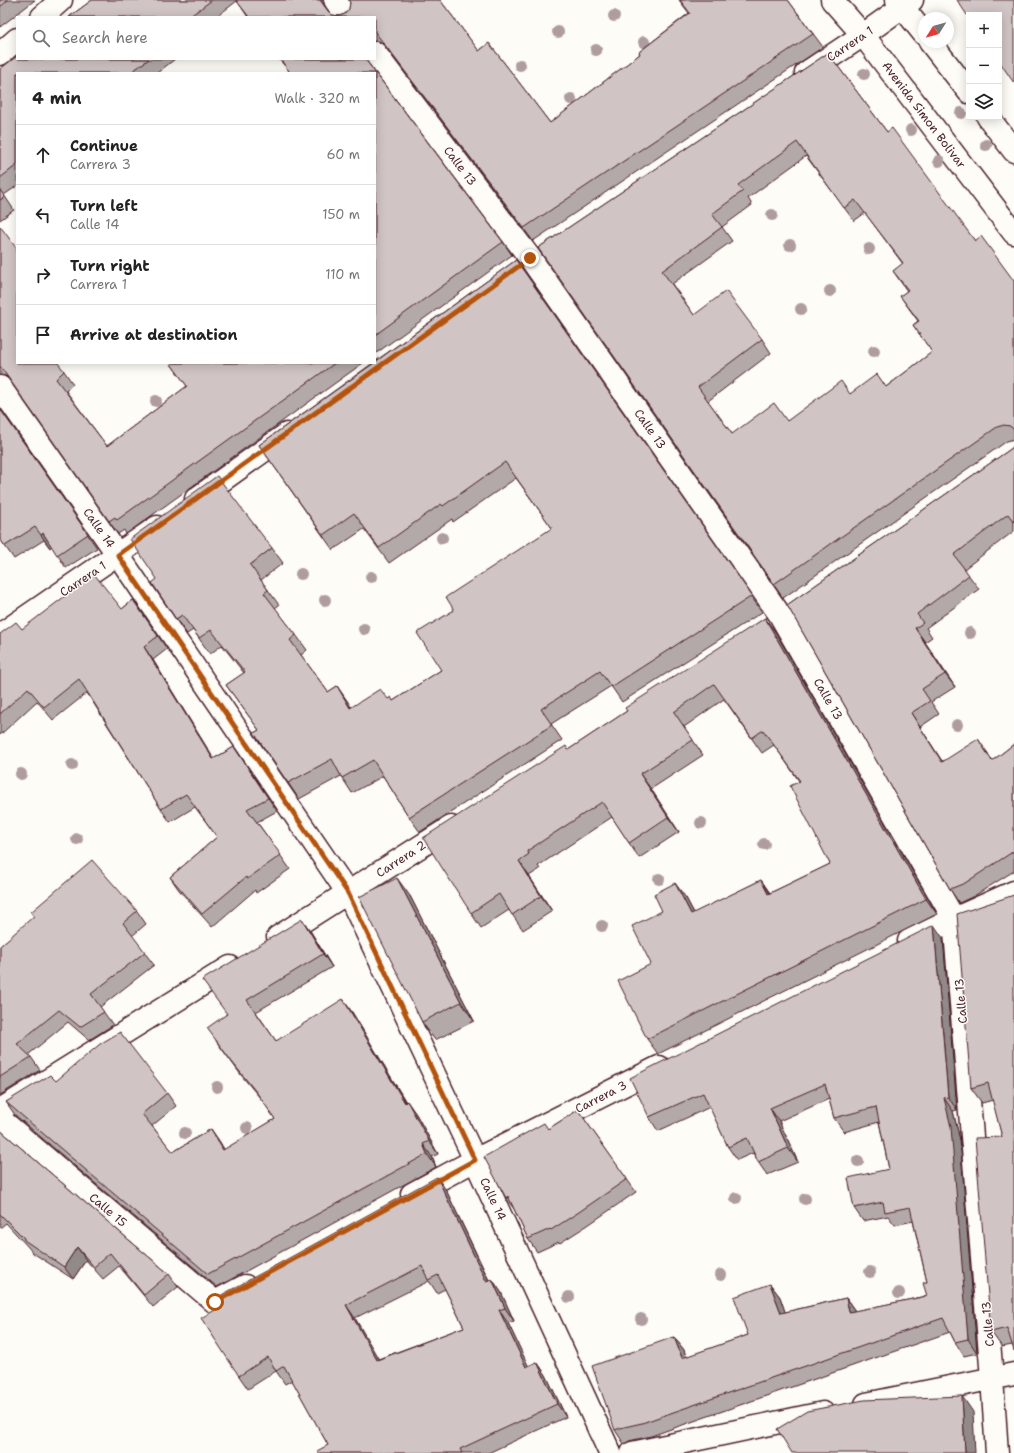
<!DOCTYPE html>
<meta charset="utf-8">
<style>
body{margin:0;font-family:"Shantell Sans",sans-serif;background:#f6f6f6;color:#222}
.controls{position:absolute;right:12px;top:12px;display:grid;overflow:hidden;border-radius:0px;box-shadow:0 2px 10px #0003}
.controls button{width:36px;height:36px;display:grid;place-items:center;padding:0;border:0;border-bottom:1px solid #e0e0e0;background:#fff;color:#222;font:20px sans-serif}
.compass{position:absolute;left:918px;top:12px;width:36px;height:36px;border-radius:50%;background:#fff;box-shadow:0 2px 10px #0003;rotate:233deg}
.stop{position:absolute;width:12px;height:12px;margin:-9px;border:3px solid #b45309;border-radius:50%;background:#fff}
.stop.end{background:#b45309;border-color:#fff;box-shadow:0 1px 4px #0008}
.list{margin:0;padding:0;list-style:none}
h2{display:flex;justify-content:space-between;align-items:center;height:52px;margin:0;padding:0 16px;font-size:17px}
h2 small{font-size:13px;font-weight:400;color:#767676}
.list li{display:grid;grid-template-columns:26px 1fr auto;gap:12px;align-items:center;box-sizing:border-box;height:60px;padding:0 16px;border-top:1px solid #e0e0e0}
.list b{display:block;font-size:15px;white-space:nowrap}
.list p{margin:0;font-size:13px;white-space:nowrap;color:#767676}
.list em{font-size:13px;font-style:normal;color:#767676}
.icon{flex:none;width:22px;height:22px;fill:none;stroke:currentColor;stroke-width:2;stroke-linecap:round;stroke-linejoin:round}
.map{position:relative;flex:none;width:1014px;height:1453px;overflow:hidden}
.search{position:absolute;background:#fff;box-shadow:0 2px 10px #0003;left:16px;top:16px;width:360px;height:44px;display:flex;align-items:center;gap:10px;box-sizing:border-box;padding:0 14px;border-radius:0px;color:#767676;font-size:15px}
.panel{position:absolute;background:#fff;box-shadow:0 2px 10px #0003;left:16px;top:72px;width:360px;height:292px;border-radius:0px}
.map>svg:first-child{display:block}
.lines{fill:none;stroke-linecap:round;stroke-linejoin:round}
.minor-casing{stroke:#4a1f2b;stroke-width:25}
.major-casing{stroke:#4a1f2b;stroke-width:25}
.minor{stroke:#fdfcf7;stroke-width:22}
.major{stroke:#fdfcf7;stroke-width:22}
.tree{fill:#af9c9f}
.wall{fill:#b3a9a9;stroke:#4a1f2b;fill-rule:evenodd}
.shaded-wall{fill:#928a89;stroke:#4a1f2b}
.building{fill:#d0c5c4;stroke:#4a1f2b;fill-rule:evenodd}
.route{stroke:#b45309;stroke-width:5}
.labels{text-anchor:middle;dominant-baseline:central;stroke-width:3;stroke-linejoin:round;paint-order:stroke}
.street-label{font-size:12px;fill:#4a1f2b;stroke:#fdfcf7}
</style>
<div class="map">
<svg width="1014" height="1453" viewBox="0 0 1014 1453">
<rect width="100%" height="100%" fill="#fdfcf7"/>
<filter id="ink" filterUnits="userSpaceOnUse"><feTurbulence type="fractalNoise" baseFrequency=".025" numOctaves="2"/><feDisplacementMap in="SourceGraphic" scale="8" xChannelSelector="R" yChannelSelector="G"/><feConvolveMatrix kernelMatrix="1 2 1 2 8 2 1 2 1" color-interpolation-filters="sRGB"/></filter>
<g filter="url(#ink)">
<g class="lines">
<g class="minor-casing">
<path id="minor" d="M335 0 347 17
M42 17 61 0
M375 53 530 258 780 615 954 919 992 1378 997 1453
M0 54 17 39
M806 73 863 35 912 0
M0 387 118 555 348 893 475 1160 610 1453
M196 499 287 434
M0 635 157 527
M278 937 451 827
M909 941 954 919 1014 892
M0 1110 230 967
M0 1119 215 1302 245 1286
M412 1194 475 1160 659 1067
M866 1404 1014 1374
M632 1453 823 1413"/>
</g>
<g class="major-casing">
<path id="major" d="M832 0 863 35 1014 233
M897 0 924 34
M930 42 969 92
M988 117 1014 151"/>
</g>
<use href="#minor" class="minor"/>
<use href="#major" class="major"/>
</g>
<g class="tree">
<circle cx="614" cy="16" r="6"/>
<circle cx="558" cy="32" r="6"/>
<circle cx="644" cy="42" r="6"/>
<circle cx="596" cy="50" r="6"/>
<circle cx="520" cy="65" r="6"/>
<circle cx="864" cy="74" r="6"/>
<circle cx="571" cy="99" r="6"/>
<circle cx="961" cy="113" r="6"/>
<circle cx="911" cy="130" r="6"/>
<circle cx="986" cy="145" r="6"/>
<circle cx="939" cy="161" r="6"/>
<circle cx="772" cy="215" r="6"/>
<circle cx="790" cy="245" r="6"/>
<circle cx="869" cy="249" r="6"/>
<circle cx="830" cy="291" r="6"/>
<circle cx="801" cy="309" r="6"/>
<circle cx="874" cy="351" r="6"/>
<circle cx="156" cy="401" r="6"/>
<circle cx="442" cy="538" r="6"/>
<circle cx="301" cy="574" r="6"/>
<circle cx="371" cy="577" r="6"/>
<circle cx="325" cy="600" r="6"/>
<circle cx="364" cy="629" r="6"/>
<circle cx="970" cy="633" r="6"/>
<circle cx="957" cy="725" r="6"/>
<circle cx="72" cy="765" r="6"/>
<circle cx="21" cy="774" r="6"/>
<circle cx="701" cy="823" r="6"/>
<circle cx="77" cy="839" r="6"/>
<circle cx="764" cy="844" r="6"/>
<circle cx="659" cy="879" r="6"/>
<circle cx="602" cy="926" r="6"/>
<circle cx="217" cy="1087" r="6"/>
<circle cx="247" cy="1128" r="6"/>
<circle cx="185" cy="1133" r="6"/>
<circle cx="858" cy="1161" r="6"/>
<circle cx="736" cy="1198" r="6"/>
<circle cx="805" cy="1199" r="6"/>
<circle cx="870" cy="1272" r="6"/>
<circle cx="721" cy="1275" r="6"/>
<circle cx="899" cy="1293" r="6"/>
<circle cx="569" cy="1297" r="6"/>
<circle cx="641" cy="1319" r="6"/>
</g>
<path class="wall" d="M0 0H35L0 27Z
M92 0H323L325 7 328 11 332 15 339 16 345 14 349 9 350 3 349 0H440L479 51 489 43 550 123 640 54 639 52 689 13 679 0H788L823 47 533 241 385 45 379 41H375V17H248L237 1 216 17H69Z
M828 53 887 132 975 241 1014 281V439L1007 441 783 598 538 248ZM806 156 854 221 865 213 903 264 893 271 907 291 900 296 918 321 913 325 932 352 886 387 850 394 787 421 732 434 708 401 771 353 762 339 694 315 672 284 732 241 722 227 752 205 748 198Z
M17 59H175L157 73H17V186L4 195 14 210 0 220V69Z
M279 59H365L503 242 512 255 375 354V73L289 71Z
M0 226 17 363 64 371 73 384 66 391 107 446 187 386 171 364 173 363H363L126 534 124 530 118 534 10 380 6 376 0 375Z
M516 260 762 612 622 702 611 686 551 724 562 740 420 832 409 817 383 776 352 793 341 776 299 799 254 733 259 730 226 685 244 673 222 645 210 654 193 630 187 634 176 619 272 548 283 563 261 580 279 605 275 608 296 635 307 650 301 655 328 692 337 686 351 707 388 699 393 701 441 670 454 610 552 528 516 478 453 522 452 519 389 563 364 529 333 550 259 445Z
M0 409 97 548 66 568 52 546 50 548 44 540 14 559 0 539Z
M1014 445V531L964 569 979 589 926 628 932 637 925 642 955 687 931 702 939 714 920 727 942 761 987 752 992 761 1014 744V871L974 896 959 903 950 889 787 605 1012 448Z
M133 600 167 649 153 660 213 759 234 747 277 811 257 822 290 869 256 893 255 890 212 927 179 890 170 877 217 837 195 807 170 822 161 809 87 693 53 720 37 701 0 735V634L122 609Z
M765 618 776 633 937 914 658 1054 647 1039 651 964 662 911 686 898 694 913 761 880 770 893 830 864 799 781 774 745 762 753 724 699 684 727 703 755 651 789 679 832 639 858 612 817 538 866 540 869 529 876 552 911 523 930 509 910 481 928 471 913 568 750 627 711Z
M1014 895 1012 1345 1002 1347 991 1332 1002 1137 993 1100 982 1103 971 1088Z
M410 896 474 1021 435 1040 422 1022Z
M137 911 146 924 132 936 154 965 100 1007 113 1025 89 1040 68 1022 28 1055 31 1057 40 1070 0 1095V946L34 917 31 912Z
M302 919 311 932 332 967 256 1012 276 1041 352 1012 406 1102 416 1114 438 1154 432 1157 436 1167 217 1287 15 1115 6 1102 56 1081 167 1093 176 1106 152 1126 173 1152 211 1129 224 1150 275 1119 265 1104 241 1075 216 1041 226 1014Z
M943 938 957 1110 953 1111 960 1140 977 1353 964 1356 955 1342 950 1332 651 1436 629 1441 624 1444 615 1430 674 1337 684 1350 686 1357 748 1335 770 1284 780 1297 785 1312 846 1298 855 1311 927 1296V1282L913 1221 895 1225 888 1216 863 1221 854 1208 889 1169 879 1122 844 1132 834 1118 829 1099 779 1121 798 1162 767 1175 758 1162 753 1153 737 1160 728 1147 710 1107 658 1131 649 1117Z
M578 1110 636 1192 588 1225 560 1243 559 1242 537 1252 528 1239 514 1209 506 1198 548 1129Z
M0 1130 169 1274 178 1287 153 1307 119 1266 103 1279 86 1260 73 1279 33 1253 28 1247 6 1223 0 1228Z
M446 1190 489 1280 492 1279 501 1292 514 1321 508 1323 528 1366 537 1362 546 1375 566 1417 488 1453H319L328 1445 292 1380 285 1384 276 1371 248 1389 239 1376ZM429 1281 437 1293 445 1289 464 1327 378 1359 355 1318Z"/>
<path class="shaded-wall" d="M320 0H323L325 7Z
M43 533 52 546 50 548 41 535Z
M765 618 776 633 937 914 926 899Z
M915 628 925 642 955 687 945 674Z
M144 647 153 660 222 772 213 759Z
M337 686 348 702 360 723 350 708Z
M911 713 920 727 951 775 942 762Z
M978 739 987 752 1001 775 992 761Z
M640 774 651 789 679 832 668 817Z
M519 861 529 876 552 911 541 896Z
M397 878 410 896 474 1021 461 1002Z
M761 880 771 895 768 894Z
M675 883 686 898 702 929 691 914Z
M302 919 311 932 332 967 323 954Z
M934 925 943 938 957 1110 948 1097Z
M343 999 352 1012 414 1116 405 1103Z
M944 1098 953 1111 960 1140 977 1353 968 1339Z
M407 1101 416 1114 438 1154 429 1141Z
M770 1108 779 1121 798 1162 788 1148Z
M211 1129 220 1142 232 1163 223 1150Z
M423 1144 432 1157 436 1167 427 1154Z
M437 1177 446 1190 495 1294 486 1281Z
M77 1247 86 1260 73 1279 64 1267Z
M492 1279 501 1292 514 1321 505 1308Z
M770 1284 780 1297 790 1326 781 1313Z
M846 1298 855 1311 849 1312Z
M346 1305 355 1318 386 1372 377 1360Z
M499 1310 508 1323 535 1380 526 1367Z
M674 1337 684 1350 691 1371 682 1358Z
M537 1362 546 1375 566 1417 557 1404Z
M962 1396 973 1412 975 1453H965Z"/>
<path class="building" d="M0 0H8L0 7Z
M92 0H212L189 17H69Z
M236 0H320L328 11 332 15 339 16 345 14 349 9 350 3 349 0H440L479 51 489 43 550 123 640 54 639 52 690 13 680 0H788L813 34 524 228 375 32V17H249Z
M957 0H1014V83L999 61V15H969V18Z
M828 53 887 132 892 128 975 241 981 236 1014 281V430L1010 426 1004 425 997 427 774 584 538 248ZM797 142 844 208 855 200 903 263 893 271 908 290 900 296 919 321 913 325 932 352 886 387 877 374 850 394 841 381 787 421 774 403 732 434 698 387 762 339 726 291 694 315 662 271 722 227 712 214 743 191 738 185Z
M17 56V59H149L130 73H17V165L0 178V69Z
M280 59H365L503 242 375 335V73H287L289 71Z
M0 190 5 197 0 200Z
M0 226 17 249V363H58L64 371 56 379 107 446 187 386 171 364 173 363H335L117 520 115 517 109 521 0 366Z
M516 260 752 596 611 687 600 671 541 709 552 725 409 817 373 760 342 778 332 759 288 783 254 733 259 730 226 685 245 672 211 630 199 638 182 615 176 619 152 583 157 579 130 539 217 476 272 548 250 565 268 590 264 593 296 635 290 640 328 692 337 686 350 708 380 689 388 699 391 697 393 701 441 670 417 633 454 610 446 597 552 528 505 462 443 506 441 504 379 548 354 513 323 535 259 445 374 363H375V362Z
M0 409 88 534 57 555 43 533 41 535 35 527 5 546 0 539Z
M1014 445V522L1008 514 954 555 969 575 917 614 923 623 915 628 945 674 922 689 930 701 911 713 942 762 978 739 992 761 1014 744V851L965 883 950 889 787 605 1012 448Z
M94 574 122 609 133 600 158 636 144 647 213 759 234 747 268 798 247 809 281 855 247 879 246 877 202 914 170 877 217 837 186 794 161 809 79 679 44 707 28 688 0 714V634L16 622 22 629Z
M765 618 926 899 647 1039 618 981 651 964 632 926 662 911 654 894 675 883 691 914 761 880 768 894 830 864 790 786 800 781 763 730 752 738 714 684 674 712 693 740 640 774 668 817 629 843 602 802 527 851 529 854 519 861 541 896 512 915 499 894 471 913 423 838 566 746 568 750 627 711 625 708Z
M92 860 137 911 123 923 145 952 91 994 104 1012 80 1027 59 1010 17 1044 31 1057 0 1077V946L34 916 31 912Z
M397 878 461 1002 422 1022 359 897Z
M1014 895V1351L1007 1328 991 1332 975 1138 1002 1137 988 1083 971 1088 957 914Z
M302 919 323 954 247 1000 276 1041 343 999 405 1103 407 1101 429 1141 423 1144 427 1154 208 1274 6 1102 50 1075 56 1081 100 1044 120 1032 167 1093 142 1114 173 1152 211 1129 223 1150 275 1119 257 1093 232 1062 207 1028 227 1014 202 980Z
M934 925 948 1097 944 1098 951 1127 968 1339 955 1342 943 1318 642 1423 620 1428 615 1430 592 1366 674 1337 682 1358 748 1335 734 1297 770 1284 781 1313 846 1298 849 1312 927 1296 923 1283 927 1282 910 1207 885 1212 883 1202 854 1208 848 1178 889 1169 876 1107 834 1118 825 1084 770 1108 788 1148 758 1162 747 1138 728 1147 703 1093 649 1117 630 1078Z
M578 1110 627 1179 579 1212 551 1230 550 1229 528 1239 508 1196 506 1198 484 1157 544 1123 548 1129Z
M0 1130 169 1274 144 1295 110 1253 94 1267 77 1247 64 1267 24 1240V1238L0 1214Z
M437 1177 486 1281 492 1279 505 1308 499 1310 526 1367 537 1362 557 1404 460 1449 462 1453H319L317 1451 328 1445 284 1366 276 1371 268 1357 239 1376 201 1318 224 1305 218 1297ZM422 1266 428 1280 438 1275 464 1327 377 1360 346 1305Z
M962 1396 965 1453H792L777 1429 807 1411 864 1400Z"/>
</g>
<g class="lines" filter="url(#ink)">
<path class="route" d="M215 1302 475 1160 348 893 118 555 530 258"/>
</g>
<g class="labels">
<g class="street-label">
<text transform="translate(850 44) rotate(-34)">Carrera 1</text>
<text transform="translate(924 115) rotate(53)">Avenida Simon Bolivar</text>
<text transform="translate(460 166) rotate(53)">Calle 13</text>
<text transform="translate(650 429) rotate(55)">Calle 13</text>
<text transform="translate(99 528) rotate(55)">Calle 14</text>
<text transform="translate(83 579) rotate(-34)">Carrera 1</text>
<text transform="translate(828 699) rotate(60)">Calle 13</text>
<text transform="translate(401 859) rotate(-33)">Carrera 2</text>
<text transform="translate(961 1001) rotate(-95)">Calle 13</text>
<text transform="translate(601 1097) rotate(-27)">Carrera 3</text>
<text transform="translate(493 1199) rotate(65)">Calle 14</text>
<text transform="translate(108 1210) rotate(40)">Calle 15</text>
<text transform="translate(988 1324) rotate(-95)">Calle 13</text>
</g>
</g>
</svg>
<div class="controls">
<button>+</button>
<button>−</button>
<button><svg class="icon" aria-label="layers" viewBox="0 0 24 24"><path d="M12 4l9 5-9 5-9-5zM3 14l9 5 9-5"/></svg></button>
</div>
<svg class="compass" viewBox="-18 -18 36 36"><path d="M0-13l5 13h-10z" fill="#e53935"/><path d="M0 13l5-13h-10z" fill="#767676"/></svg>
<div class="stop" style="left:215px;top:1302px"></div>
<div class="stop end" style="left:530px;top:258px"></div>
<div class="search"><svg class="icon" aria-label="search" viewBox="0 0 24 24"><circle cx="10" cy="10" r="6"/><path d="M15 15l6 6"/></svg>Search here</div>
<section class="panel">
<h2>4 min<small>Walk · 320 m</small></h2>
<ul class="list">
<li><svg class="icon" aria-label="ahead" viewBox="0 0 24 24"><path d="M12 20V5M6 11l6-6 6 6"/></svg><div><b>Continue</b><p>Carrera 3</p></div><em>60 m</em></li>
<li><svg class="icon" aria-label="left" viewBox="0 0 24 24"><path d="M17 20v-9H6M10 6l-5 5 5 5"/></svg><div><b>Turn left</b><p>Calle 14</p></div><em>150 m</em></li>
<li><svg class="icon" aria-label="right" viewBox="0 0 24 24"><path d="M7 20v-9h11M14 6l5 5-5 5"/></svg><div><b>Turn right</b><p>Carrera 1</p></div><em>110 m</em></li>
<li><svg class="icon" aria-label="arrive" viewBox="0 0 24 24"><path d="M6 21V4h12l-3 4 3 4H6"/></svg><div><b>Arrive at destination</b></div></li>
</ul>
</section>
</div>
